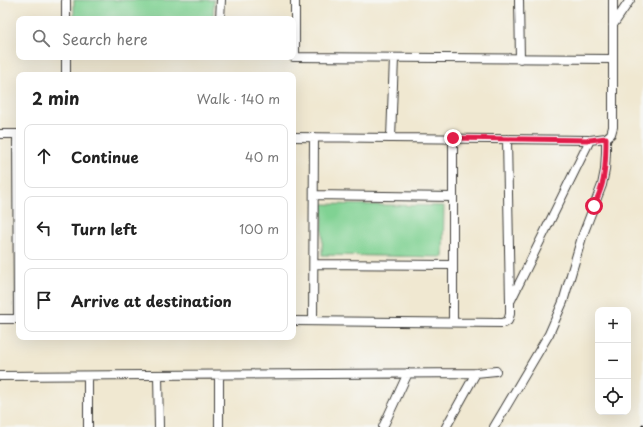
<!DOCTYPE html>
<meta charset="utf-8">
<style>
body{margin:0;font-family:"Playpen Sans",sans-serif;background:#f6f6f6;color:#222}
.controls{position:absolute;right:12px;bottom:12px;display:grid;overflow:hidden;border-radius:8px;box-shadow:0 4px 16px #0002}
.controls button{width:36px;height:36px;display:grid;place-items:center;padding:0;border:0;border-bottom:1px solid #e0e0e0;background:#fff;color:#222;font:20px sans-serif}
.stop{position:absolute;width:12px;height:12px;margin:-9px;border:3px solid #e11d48;border-radius:50%;background:#fff}
.stop.end{background:#e11d48;border-color:#fff;box-shadow:0 1px 4px #0008}
.list{margin:0;padding:0;list-style:none}
h2{display:flex;justify-content:space-between;align-items:center;height:52px;margin:0;padding:0 16px;font-size:17px}
h2 small{font-size:13px;font-weight:400;color:#767676}
.list li{display:grid;grid-template-columns:26px 1fr auto;gap:12px;align-items:center;box-sizing:border-box;height:64px;margin:0 8px 8px;padding:0 8px;border:1px solid #e0e0e0;border-radius:8px}
.list b{display:block;font-size:15px;white-space:nowrap}
.list em{font-size:13px;font-style:normal;color:#767676}
.icon{flex:none;width:22px;height:22px;fill:none;stroke:currentColor;stroke-width:2;stroke-linecap:round;stroke-linejoin:round}
.map{position:relative;flex:none;width:643px;height:427px;overflow:hidden}
.search{position:absolute;background:#fff;box-shadow:0 4px 16px #0002;left:16px;top:16px;width:280px;height:44px;display:flex;align-items:center;gap:10px;box-sizing:border-box;padding:0 14px;border-radius:8px;color:#767676;font-size:15px}
.panel{position:absolute;background:#fff;box-shadow:0 4px 16px #0002;left:16px;top:72px;width:280px;height:268px;border-radius:8px}
.map>svg:first-child{display:block}
.green{fill:#80d293;stroke:#4e7758}
.lines{fill:none;stroke-linecap:round;stroke-linejoin:round}
.street-casing{stroke:#3c3b37;stroke-width:10}
.street{stroke:#fff;stroke-width:8}
.rail{stroke:#1c1c1c;stroke-width:3}
.route{stroke:#e11d48;stroke-width:5}
</style>
<div class="map">
<svg width="643" height="427" viewBox="0 0 643 427">
<rect width="100%" height="100%" fill="#f6f6f2"/>
<filter id="ink" filterUnits="userSpaceOnUse"><feTurbulence type="fractalNoise" baseFrequency=".025" numOctaves="2"/><feDisplacementMap in="SourceGraphic" scale="8" xChannelSelector="R" yChannelSelector="G"/><feConvolveMatrix kernelMatrix="1 2 1 2 8 2 1 2 1" color-interpolation-filters="sRGB"/></filter>
<filter id="wash" filterUnits="userSpaceOnUse"><feTurbulence type="fractalNoise" baseFrequency=".012" numOctaves="4" result="noise"/><feDisplacementMap in="SourceGraphic" scale="16" xChannelSelector="R" yChannelSelector="G"/><feGaussianBlur stdDeviation="0.9" result="paint"/><feColorMatrix in="noise" values="0 0 0 0 0 0 0 0 0 0 0 0 0 0 0 0 0 1.4 0 .05"/><feComposite in="paint" operator="in"/></filter>
<g filter="url(#wash)">
<rect width="100%" height="100%" fill="#f0e8d1"/>
<path class="green" d="M74 0H214L213 19H74Z
M323 204 444 206 443 257 322 255Z"/>
</g>
<g filter="url(#ink)">
<g class="lines">
<g class="street-casing">
<path id="street" d="M519 0 520 59
M66 19V0
M220 19 221 0
M613 25 630 0
M293 57 613 59
M295 57V0
M66 75V57
M0 134H19
M17 134 18 319
M293 137 590 140 606 138 611 134 613 127V0
M391 138 394 58
M314 195 453 197
M314 264 453 265
M511 300 590 140
M0 319H19
M293 321 503 323 508 321 510 314V303L507 139
M313 321 314 137
M453 322V138
M158 375 159 427
M219 375V427
M0 376 476 373 496 371
M88 427V376
M383 427 408 373
M446 427 476 373
M494 427 549 334 563 302 582 237 602 185 605 170 606 152V138"/>
</g>
<use href="#street" class="street"/>
<path class="rail" d="M642 427 643 425"/>
</g>
</g>
<g class="lines" filter="url(#ink)">
<path class="route" d="M453 138 590 140 606 138C606 153 606 170 602 185 600 192 597 199 594 206"/>
</g>
</svg>
<div class="controls">
<button>+</button>
<button>−</button>
<button><svg class="icon" aria-label="locate" viewBox="0 0 24 24"><circle cx="12" cy="12" r="6"/><path d="M12 2v4M12 18v4M2 12h4M18 12h4"/></svg></button>
</div>
<div class="stop" style="left:594px;top:206px"></div>
<div class="stop end" style="left:453px;top:138px"></div>
<div class="search"><svg class="icon" aria-label="search" viewBox="0 0 24 24"><circle cx="10" cy="10" r="6"/><path d="M15 15l6 6"/></svg>Search here</div>
<section class="panel">
<h2>2 min<small>Walk · 140 m</small></h2>
<ul class="list">
<li><svg class="icon" aria-label="ahead" viewBox="0 0 24 24"><path d="M12 20V5M6 11l6-6 6 6"/></svg><div><b>Continue</b></div><em>40 m</em></li>
<li><svg class="icon" aria-label="left" viewBox="0 0 24 24"><path d="M17 20v-9H6M10 6l-5 5 5 5"/></svg><div><b>Turn left</b></div><em>100 m</em></li>
<li><svg class="icon" aria-label="arrive" viewBox="0 0 24 24"><path d="M6 21V4h12l-3 4 3 4H6"/></svg><div><b>Arrive at destination</b></div></li>
</ul>
</section>
</div>
